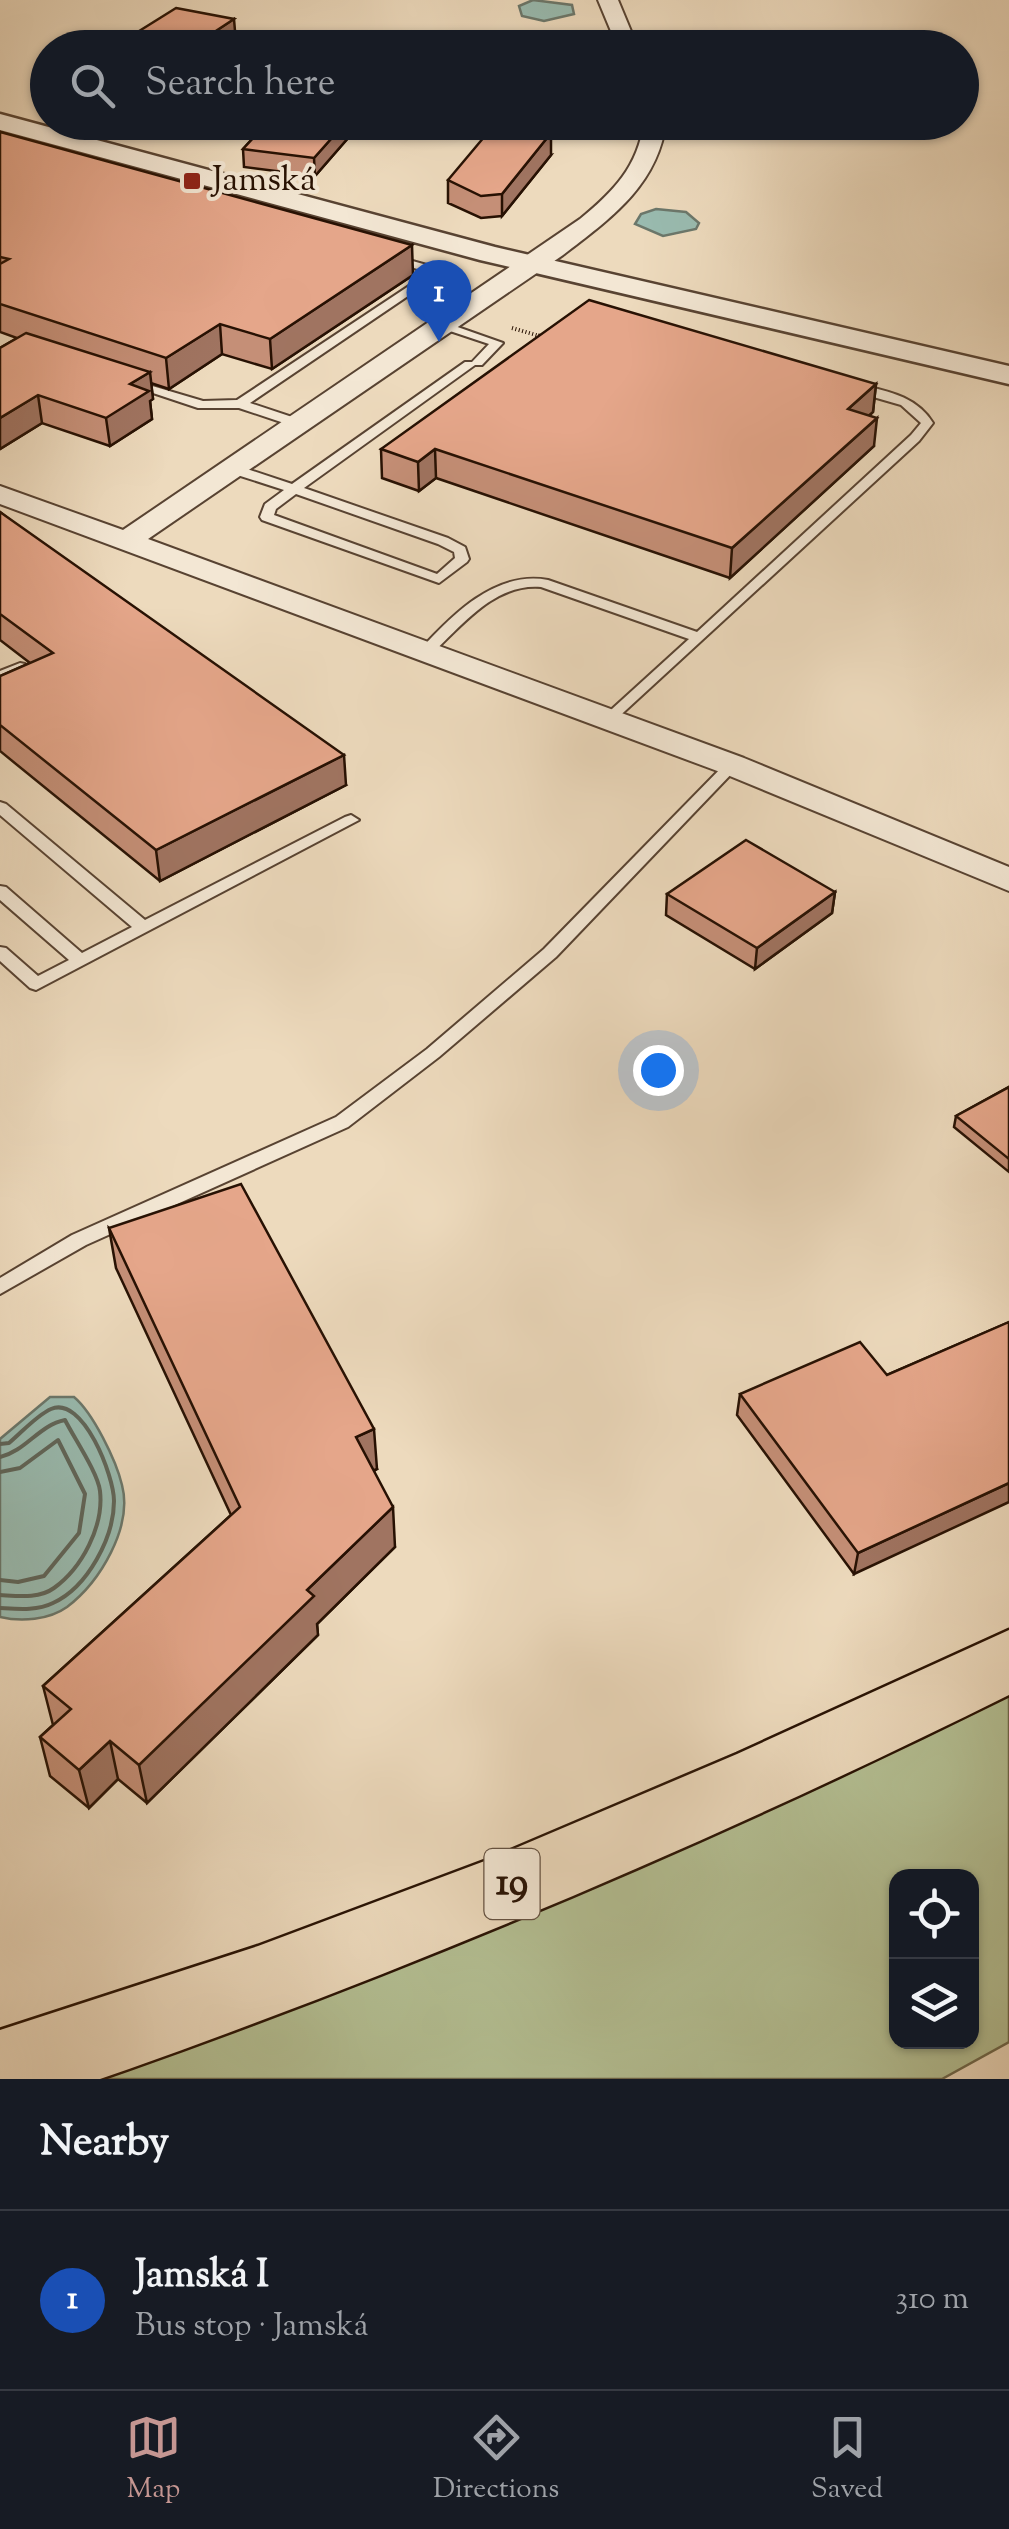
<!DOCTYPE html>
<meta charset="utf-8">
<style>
body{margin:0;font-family:"Sorts Mill Goudy",serif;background:#242831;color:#f1f3f6}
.controls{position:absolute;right:30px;bottom:30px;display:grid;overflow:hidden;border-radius:20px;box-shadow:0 2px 8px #0004}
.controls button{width:90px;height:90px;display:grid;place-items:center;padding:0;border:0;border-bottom:2px solid #363941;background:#171b24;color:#f1f3f6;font:50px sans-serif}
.you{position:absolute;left:658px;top:1070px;width:35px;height:35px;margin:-25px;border:8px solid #fff;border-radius:50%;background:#1a73e8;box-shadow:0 0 0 15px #1a73e833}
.badge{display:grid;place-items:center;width:65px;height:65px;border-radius:50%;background:#c59692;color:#fff;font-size:32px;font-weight:700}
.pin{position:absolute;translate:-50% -82px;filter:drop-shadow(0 2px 5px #0008)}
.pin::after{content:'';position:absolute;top:52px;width:35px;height:30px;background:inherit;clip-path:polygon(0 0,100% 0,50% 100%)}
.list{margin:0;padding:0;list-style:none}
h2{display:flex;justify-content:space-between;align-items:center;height:130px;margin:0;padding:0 40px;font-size:42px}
h2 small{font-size:32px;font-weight:400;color:#9ea1a6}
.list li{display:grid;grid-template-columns:65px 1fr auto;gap:30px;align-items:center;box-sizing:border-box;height:180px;padding:0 40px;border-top:2px solid #363941}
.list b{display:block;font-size:38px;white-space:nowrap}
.list p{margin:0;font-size:32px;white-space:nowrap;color:#9ea1a6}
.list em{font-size:32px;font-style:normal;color:#9ea1a6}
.icon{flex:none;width:55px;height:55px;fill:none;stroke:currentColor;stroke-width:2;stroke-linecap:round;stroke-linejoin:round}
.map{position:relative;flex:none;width:1009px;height:2079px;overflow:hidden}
.search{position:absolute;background:#171b24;box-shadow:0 2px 8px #0004;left:30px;right:30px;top:30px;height:110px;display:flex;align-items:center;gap:25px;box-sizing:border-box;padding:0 35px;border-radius:55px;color:#9ea1a6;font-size:38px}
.sheet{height:310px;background:#171b24}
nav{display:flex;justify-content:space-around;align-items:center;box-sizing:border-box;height:140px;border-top:2px solid #363941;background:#171b24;font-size:28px;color:#9ea1a6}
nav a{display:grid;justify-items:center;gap:5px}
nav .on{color:#c59692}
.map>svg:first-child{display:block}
.green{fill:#b4c094;stroke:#6e684c;stroke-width:2.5;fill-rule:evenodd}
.water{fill:#99bbb0;stroke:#6b776b;stroke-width:2.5}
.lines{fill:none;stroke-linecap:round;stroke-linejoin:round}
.shore{stroke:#60665a;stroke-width:4}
.service-casing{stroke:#584332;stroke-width:4}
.minor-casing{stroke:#584332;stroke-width:4}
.tertiary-casing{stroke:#584332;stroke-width:5}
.primary-casing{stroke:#271103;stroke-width:5}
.path-far1{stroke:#271103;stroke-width:4;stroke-dasharray:1 2.5;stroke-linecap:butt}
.path{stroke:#271103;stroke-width:5;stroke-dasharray:2.5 4;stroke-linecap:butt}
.service{fill:#f3e7d4;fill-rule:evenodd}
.minor{fill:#f3e7d4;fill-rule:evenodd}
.tertiary{fill:#f3e7d4;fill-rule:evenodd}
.primary{fill:#eddabd;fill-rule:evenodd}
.wall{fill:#c58f77;stroke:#271103;stroke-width:2.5}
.shaded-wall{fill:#a07461;stroke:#271103;stroke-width:2.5}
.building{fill:#e5a68a;stroke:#271103;stroke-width:2.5}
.poi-dot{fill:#8f2418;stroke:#f3e7d4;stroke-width:4}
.labels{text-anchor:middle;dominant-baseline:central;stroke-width:8;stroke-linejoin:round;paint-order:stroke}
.far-poi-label{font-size:35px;fill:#271103;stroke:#f3e7d4;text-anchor:start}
.shield{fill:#f3e7d4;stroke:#645142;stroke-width:2.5}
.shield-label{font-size:40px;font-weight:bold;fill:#271103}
</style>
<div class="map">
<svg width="1009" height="2079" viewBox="0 0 1009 2079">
<rect width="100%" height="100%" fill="#eddabd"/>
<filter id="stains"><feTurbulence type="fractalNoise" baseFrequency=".002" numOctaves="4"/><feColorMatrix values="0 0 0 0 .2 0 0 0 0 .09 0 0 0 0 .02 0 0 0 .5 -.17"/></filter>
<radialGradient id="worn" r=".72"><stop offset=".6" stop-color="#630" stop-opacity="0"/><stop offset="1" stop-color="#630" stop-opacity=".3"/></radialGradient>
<path class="green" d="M1009 1695V2042L942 2079H84ZM896 1876H972V2042H896Z"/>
<path class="water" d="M533 0 572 5 574 14 544 21 522 16 519 6Z
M656 209 686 212 699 223 696 229 663 236 635 224 641 214Z
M50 1397H74C93 1413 116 1460 122 1485 133 1527 100 1582 67 1607 49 1620 21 1622 0 1617V1439Z"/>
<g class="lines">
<path class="shore" d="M0 1444 9 1443C21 1433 37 1415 51 1409 83 1395 114 1476 114 1501 114 1537 88 1587 53 1603 37 1611 18 1609 0 1608
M0 1457C26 1451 39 1425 65 1420 74 1438 98 1473 100 1491 104 1526 82 1568 54 1588 39 1599 18 1596 0 1595
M0 1472 20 1468 58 1440 85 1494 79 1533 44 1576 18 1582 0 1580"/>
<g class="service-casing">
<path id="service" d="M595 128 655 132 660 135 655 138 591 133V129Z
M391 255 434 267 436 277 250 403 304 421V427H296L239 408H198L126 384 132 380 203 401 237 400 424 276V271L387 260 385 258Z
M441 324H449L503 343 482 365H475L304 488 448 538 465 547 469 559 467 562 439 583 262 520 260 517 265 504 284 490 228 472V466H238L292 484 465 362H472L489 344 441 328ZM296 494 438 544 454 552 455 558 437 574 274 515 276 509Z
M853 383C884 391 915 394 933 423L919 441 613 722H603L601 719 689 639 541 587C494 583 462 626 430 655H420L418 652C451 616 495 570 548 580L697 632 911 435 921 423 901 405 849 390 847 387Z
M20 663 25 664V670L0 680V671Z
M732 760 737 762 740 765 737 768 556 957 439 1057 348 1127 86 1245 0 1294V1278L72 1235 336 1117 427 1049 544 949 727 762Z
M0 802 6 804 145 920 345 817 351 815 359 820 36 990 30 988 0 961V947L6 948 38 976 69 960 0 900V886L6 887 82 953 132 927 0 815Z"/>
</g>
<g class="minor-casing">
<path id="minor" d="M598 0H618L638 48H618Z
M644 122H666C658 185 610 219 563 255L148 539 744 758 1009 867V891L720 772 0 504V486L123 530 580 219C613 192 638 167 644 122Z"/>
</g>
<g class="tertiary-casing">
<path id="tertiary" d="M0 114 495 247 1009 366V384L480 260 0 130Z"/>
</g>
<g class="primary-casing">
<path id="primary" d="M1009 1630V1695C723 1837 430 1962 129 2069L100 2079H0V2030L258 1946 490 1859 737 1754Z"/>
</g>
<path class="path-far1" d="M512 328 543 337"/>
<path class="path" d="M538 336 543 337"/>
<use href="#service" class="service"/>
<use href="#minor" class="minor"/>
<use href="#tertiary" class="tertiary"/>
<use href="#primary" class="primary"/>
</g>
<path class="wall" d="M268 122H362L315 176 244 167 243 149Z
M0 132 413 275 272 369 222 354 169 389 151 383 153 399 150 401 152 419 110 446 42 423 0 449V348L17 338 0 332Z
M551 155 502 216 481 218 448 203V180Z
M876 384 873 412 869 416 874 446 730 578 436 478 419 491 382 478 381 449Z
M0 512 346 785 160 881 0 751V676L30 663 0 640Z
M835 892 832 913 755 969 666 915 667 894Z
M1009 1087V1172L954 1127 956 1116Z
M109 1228 377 1469 374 1471 395 1547 317 1624 318 1635 147 1803 118 1779 89 1808 50 1776 40 1737 53 1725 43 1686 231 1515 116 1268Z
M1009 1322 854 1574 737 1415 740 1394 887 1375Z"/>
<path class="shaded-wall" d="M234 19 236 43 229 48H190Z
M346 122H362L315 176 314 158Z
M551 133V155L502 216V194Z
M412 245 413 275 272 369 270 339Z
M220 324 222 354 169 389 166 358Z
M150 372 153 399 150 401 152 419 110 446 106 418 130 384Z
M876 384 873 412 844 437 848 409Z
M38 395 42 423 0 449V418Z
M877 418 874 446 730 578 732 548Z
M435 449 436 478 419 491 418 462Z
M344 755 346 785 160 881 156 850Z
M835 892 832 913 755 969 757 948Z
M374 1429 377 1469 358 1477 356 1437Z
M1009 1483V1502L854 1574 858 1553Z
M393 1507 395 1547 317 1624 318 1635 147 1803 139 1765 307 1590Z
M110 1741 118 1779 89 1808 79 1770Z"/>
<path class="building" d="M176 8 234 19 190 48H112Z
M268 122H346L314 158 243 149Z
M495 124 551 133 502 194 481 196 448 180Z
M0 132 412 245 270 339 220 324 166 358 0 304V264L9 259 0 257Z
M589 300 876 384 848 409 877 418 732 548 435 449 418 462 381 449Z
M26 333 150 372 130 384 149 391 106 418 38 395 0 418V348Z
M0 512 344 755 156 850 0 725V676L53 653 0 614Z
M746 840 835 892 757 948 667 894Z
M1009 1087V1159L956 1116Z
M241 1184 374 1429 356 1437 393 1507 307 1590 314 1596 139 1765 110 1741 79 1770 40 1737 71 1709 43 1686 240 1507 109 1228Z
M1009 1322V1483L858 1553 740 1394 860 1342 887 1375Z"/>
<rect class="poi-dot" x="182" y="171" width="20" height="20" rx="5"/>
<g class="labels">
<g class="far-poi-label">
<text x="212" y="181">Jamská</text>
</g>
<rect class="shield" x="484.5" y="1849" width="55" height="70" rx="8"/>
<g class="shield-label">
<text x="512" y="1884">19</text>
</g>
</g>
<rect width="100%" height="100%" filter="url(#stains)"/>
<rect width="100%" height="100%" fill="url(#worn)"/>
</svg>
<div class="controls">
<button><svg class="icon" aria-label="locate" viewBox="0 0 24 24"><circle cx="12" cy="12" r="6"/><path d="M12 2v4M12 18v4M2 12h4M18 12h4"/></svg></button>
<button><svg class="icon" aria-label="layers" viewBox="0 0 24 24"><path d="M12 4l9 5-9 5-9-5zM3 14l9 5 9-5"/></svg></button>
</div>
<div class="you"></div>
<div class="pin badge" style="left:439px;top:342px;background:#1a4fb4">1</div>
<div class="search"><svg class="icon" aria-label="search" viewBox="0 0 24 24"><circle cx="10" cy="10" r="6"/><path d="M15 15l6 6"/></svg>Search here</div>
</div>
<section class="sheet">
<h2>Nearby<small></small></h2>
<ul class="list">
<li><span class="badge" style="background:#1a4fb4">1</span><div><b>Jamská I</b><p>Bus stop · Jamská</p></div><em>310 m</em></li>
</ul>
</section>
<nav>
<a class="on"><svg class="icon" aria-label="map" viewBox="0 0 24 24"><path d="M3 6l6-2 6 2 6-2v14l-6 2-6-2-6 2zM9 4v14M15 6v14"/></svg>Map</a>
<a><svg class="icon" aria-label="directions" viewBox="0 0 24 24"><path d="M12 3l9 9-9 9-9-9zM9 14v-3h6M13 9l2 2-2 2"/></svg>Directions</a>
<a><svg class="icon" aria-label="saved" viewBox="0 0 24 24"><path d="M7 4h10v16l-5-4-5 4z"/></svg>Saved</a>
</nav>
